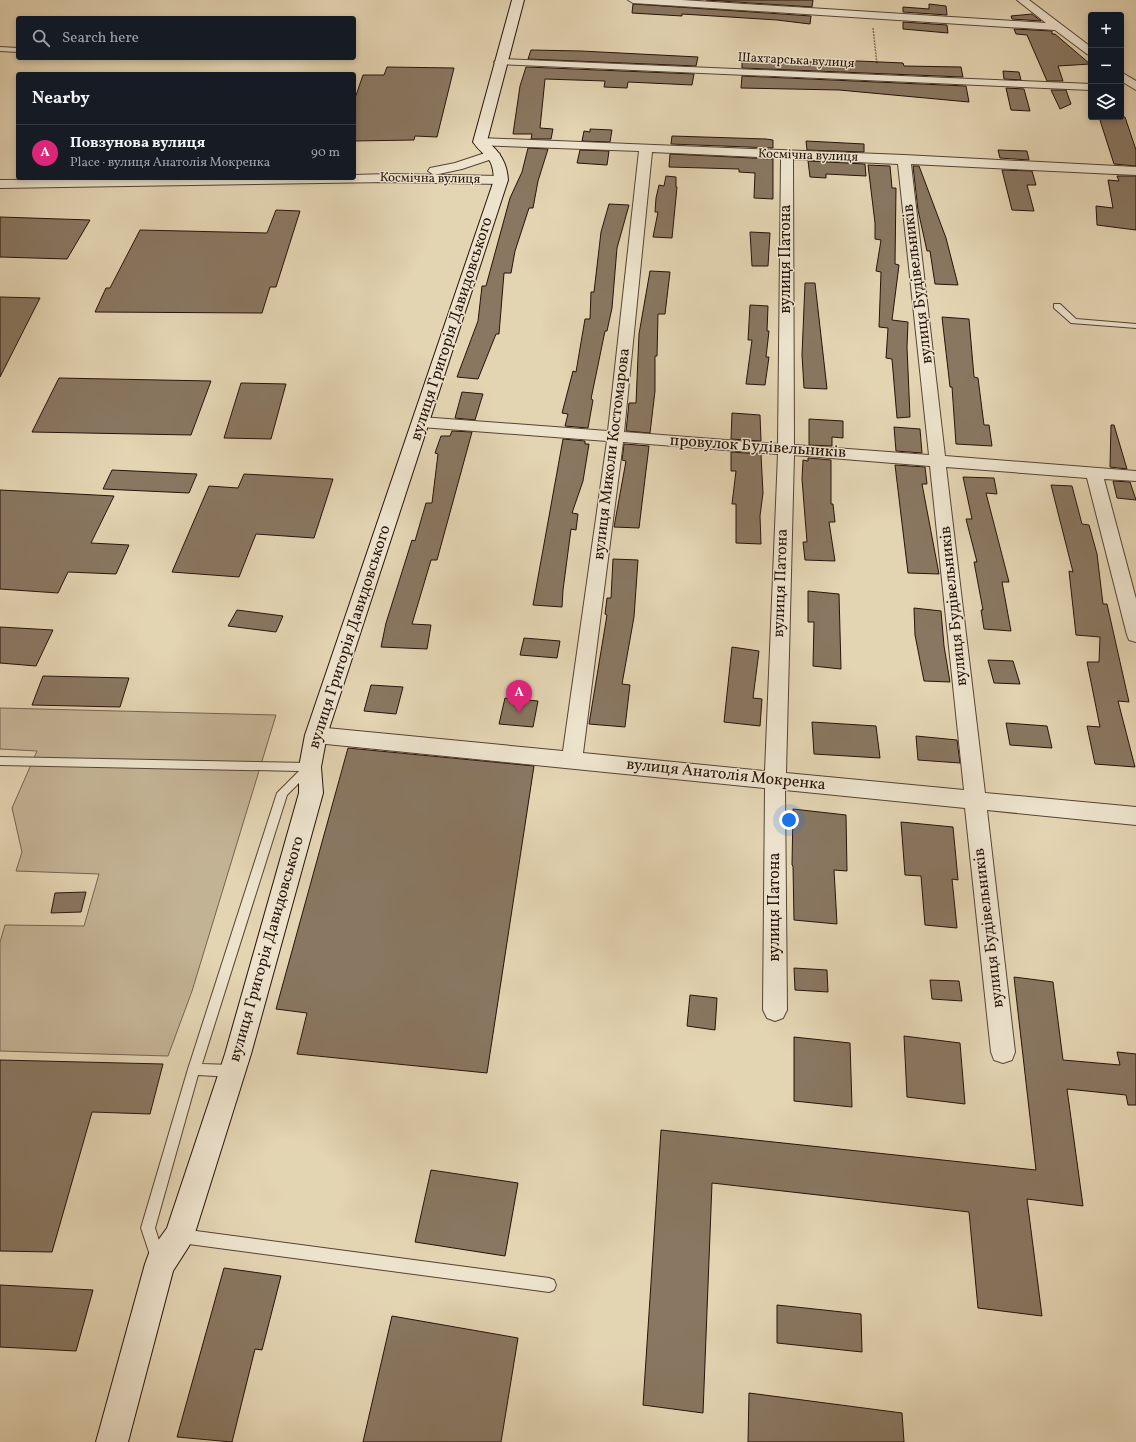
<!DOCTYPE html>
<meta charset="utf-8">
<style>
body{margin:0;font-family:Vollkorn,serif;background:#242831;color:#f1f3f6}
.controls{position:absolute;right:12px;top:12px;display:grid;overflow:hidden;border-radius:4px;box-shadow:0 2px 6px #0003}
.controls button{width:36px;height:36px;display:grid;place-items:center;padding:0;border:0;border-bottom:1px solid #363941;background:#171b24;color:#f1f3f6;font:20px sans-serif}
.you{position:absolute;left:789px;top:820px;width:14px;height:14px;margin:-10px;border:3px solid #fff;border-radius:50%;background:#1a73e8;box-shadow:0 0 0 6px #1a73e833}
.badge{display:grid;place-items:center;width:26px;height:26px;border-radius:50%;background:#db2777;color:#fff;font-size:13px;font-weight:700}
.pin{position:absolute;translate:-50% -33px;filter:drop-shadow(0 1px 2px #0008)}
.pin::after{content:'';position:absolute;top:21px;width:14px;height:12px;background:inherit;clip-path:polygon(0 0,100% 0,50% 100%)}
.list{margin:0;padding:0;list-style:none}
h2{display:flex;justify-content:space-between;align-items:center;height:52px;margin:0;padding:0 16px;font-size:17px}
h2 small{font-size:13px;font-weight:400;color:#9ea1a6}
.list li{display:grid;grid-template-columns:26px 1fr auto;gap:12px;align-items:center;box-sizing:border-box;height:56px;padding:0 16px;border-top:1px solid #363941}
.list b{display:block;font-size:15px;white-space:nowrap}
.list p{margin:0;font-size:13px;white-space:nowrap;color:#9ea1a6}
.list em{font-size:13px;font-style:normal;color:#9ea1a6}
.icon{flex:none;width:22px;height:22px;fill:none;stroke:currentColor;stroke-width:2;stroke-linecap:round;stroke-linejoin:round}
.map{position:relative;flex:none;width:1136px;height:1442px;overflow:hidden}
.search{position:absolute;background:#171b24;box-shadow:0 2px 6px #0003;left:16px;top:16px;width:340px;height:44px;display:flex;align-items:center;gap:10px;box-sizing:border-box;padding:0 14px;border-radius:4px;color:#9ea1a6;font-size:15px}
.panel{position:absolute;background:#171b24;box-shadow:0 2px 6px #0003;left:16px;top:72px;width:340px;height:108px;border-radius:4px}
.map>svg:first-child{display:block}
.green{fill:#c3b395;stroke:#756350}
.building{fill:#897761;stroke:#27130a}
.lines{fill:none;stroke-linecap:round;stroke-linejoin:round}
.lane-casing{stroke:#564334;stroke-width:2}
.street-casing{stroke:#564334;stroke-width:2}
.secondary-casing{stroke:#27130a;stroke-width:2}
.path{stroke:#27130a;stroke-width:1.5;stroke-dasharray:0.5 1;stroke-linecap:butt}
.lane{fill:#ede3cd;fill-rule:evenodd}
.street{fill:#ede3cd;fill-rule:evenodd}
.secondary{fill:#ede3cd;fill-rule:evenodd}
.labels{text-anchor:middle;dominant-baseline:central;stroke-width:3;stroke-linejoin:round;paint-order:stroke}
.far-street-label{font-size:13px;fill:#27130a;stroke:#ede3cd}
.street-label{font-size:16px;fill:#27130a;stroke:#ede3cd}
</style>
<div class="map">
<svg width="1136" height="1442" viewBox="0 0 1136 1442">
<rect width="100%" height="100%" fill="#e3d4b2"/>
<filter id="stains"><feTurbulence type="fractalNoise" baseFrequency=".005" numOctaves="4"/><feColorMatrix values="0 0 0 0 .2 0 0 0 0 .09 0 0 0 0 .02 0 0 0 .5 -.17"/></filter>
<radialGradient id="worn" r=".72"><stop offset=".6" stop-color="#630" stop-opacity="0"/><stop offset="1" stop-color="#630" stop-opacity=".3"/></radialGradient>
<path class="green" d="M0 708 276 715 192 991 168 1056 0 1051V942L5 925 84 926 99 874 16 871 22 852 12 808 37 751 0 749Z"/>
<path class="building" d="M706 0H813L812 7Z
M633 4 811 16 810 24 777 20 682 14V16L632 13Z
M929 4 946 6 947 15 903 12V7L929 9Z
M1032 14 1041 21 1012 19 1011 16Z
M903 22 947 25 948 33 903 29Z
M1014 29 1052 31V34H1055L1090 64 1058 66 1063 81H1047L1027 35 1016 34Z
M531 50 581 51 698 57 696 66 528 59Z
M742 60 809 62 858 61 903 63 904 66 961 67 963 77 742 68Z
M387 67 454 68 437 137 415 136 414 140 354 141V101L363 75H384Z
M526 67 694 74 692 85 628 82 627 88 604 87 605 81 545 79 540 128 553 129 551 139H531L532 134H513L520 86Z
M1003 71 1019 72 1021 80 1004 79Z
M742 76 966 86 969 102 839 90 741 88Z
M1006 88 1024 89 1030 111 1011 110Z
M1051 90H1066L1071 104 1060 109Z
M1099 117H1125L1136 150V166L1114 164Z
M590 129 612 130 610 142 582 141 584 131 590 132Z
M672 136 766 139 773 140V148L671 144Z
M806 141 864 144V152L807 150Z
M528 148 548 149 538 181 533 208H529L515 251 511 273H504L499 334H496L478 379 457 377 478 321 482 286H486L510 198 522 172Z
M580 150 609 151 607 165 577 163Z
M998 150 1027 151 1029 160 1000 158Z
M670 154 773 159V199L754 198 755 173 739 172V169L669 167Z
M808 161 865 164 866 176 826 174V178L810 177Z
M868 165 890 166 892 188H896L895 264 899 265 892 320 908 322 907 347 910 417 897 418 892 359 886 358 888 328 879 327 881 272 876 271 881 240 875 239V223Z
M913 166H919L946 238 958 285 935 284 930 251H927L918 210Z
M1002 170 1032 171 1036 185H1027L1034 211 1012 210Z
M666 176 676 177V187H677L672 238 653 237 658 212H655L656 198 659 185 664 186Z
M1117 176H1136V230L1097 225 1096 206 1113 208 1108 180 1119 181Z
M609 204 629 205 617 248 612 308 607 331H605L591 399 593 400 588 428 565 426 568 414 562 413 573 371 576 372 585 319H590L591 292H594L601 232Z
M276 210 300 211 276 287H270L262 313 95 312 106 288H110L140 230 267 233Z
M0 217 90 220 67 259 0 257Z
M750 232 770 233 768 266H752Z
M650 271 670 272 665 314H658L657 356H655V391L650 433 626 431 629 403H636L639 334Z
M805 283H815L827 389 804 388 802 355Z
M0 297 40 298 0 377Z
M750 305 768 306 767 331H769L766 357H769L765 385 746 384 752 340H748Z
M942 317 969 319 974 377 978 378 984 425H989L992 446 956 444 952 387H950Z
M59 378 211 381 191 435 32 432Z
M241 383 286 384 271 439 224 438Z
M462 392 483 394 475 420 455 418Z
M732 413 760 415 761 441 731 439Z
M809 419 843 421V438L832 437V446L809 445Z
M1111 425H1114L1127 469 1110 467Z
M894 427 920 429 922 453 896 451Z
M452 431 472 432 437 560H431L412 624 431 625 427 649 381 647 386 623 412 540 415 541 426 503H432L438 454 435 453 441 436H450Z
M563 439 585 441V444H589L583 481 572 513 578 514 576 530 571 529 563 590 562 607 533 605Z
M624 444 649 446 639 528 614 527 626 461 622 460Z
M731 452 761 454 763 493 760 516 761 544 736 543V504H732L736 471H731Z
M808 458 831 460V504H833L835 522H829L835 561 805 560 803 542H807L802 479 803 460 808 461Z
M895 465 925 467 927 484H922L939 574 908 573Z
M112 470 197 474 189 493 103 489Z
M244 474 333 479 314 538 256 534 239 577 172 572 209 486 238 488Z
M963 477 994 478 997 494 986 493 1009 582H1002L1011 631 984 629 981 610H983L974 562H977L966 519H972Z
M1113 481 1130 482 1136 500 1117 498Z
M1051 485 1072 486 1082 524 1089 525 1097 554 1103 604H1107L1129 702 1118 701 1135 767 1095 764 1087 726 1100 727 1087 662H1099L1100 637 1076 635 1069 571 1073 572Z
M0 490 114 496 91 543 129 545 116 574 68 572 58 593 0 589Z
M613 559 638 560 634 617 622 684 630 685 625 727 589 724 607 615 605 614 607 598H611Z
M808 591 839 594 841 669 813 666 814 622H808Z
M914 608 941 611 944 646 950 682 924 681 915 635Z
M237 610 283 616 276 632 228 626Z
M0 627 53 630 36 666 0 663Z
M524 638 560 641 557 658 520 655Z
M732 647 759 651 753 698 762 699 760 726 724 722Z
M988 660 1013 661 1020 684 994 683Z
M43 676 129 678 120 707 32 705Z
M371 685 403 687 396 714 364 711Z
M505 698 538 701 533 727 499 724Z
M812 722 876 726 880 758 814 754Z
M1006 723 1047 726 1052 748 1010 745Z
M916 736 957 740 960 763 918 760Z
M348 748 534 766 487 1073 297 1054 307 1013 276 1009Z
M793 809 846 815 847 871 834 870 837 924 794 920 793 866 792 865Z
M901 822 953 827 958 880 952 879 957 928 925 925 921 876 905 875Z
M86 892 81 912 51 913 55 893Z
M794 968 827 970 828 992 795 990Z
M1014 977 1053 982 1063 1060 1120 1065 1117 1052 1136 1054V1105H1128L1126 1095 1067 1089 1083 1206 1027 1199 1042 1316 978 1308 969 1212 712 1183 703 1413 643 1405 661 1130 1036 1170Z
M930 980 959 981 962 1001 932 999Z
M690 995 717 998 715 1030 687 1026Z
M904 1036 960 1043 965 1104 907 1097Z
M794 1037 850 1043 852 1107 794 1101Z
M0 1060 163 1064 150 1114 92 1112 52 1252 0 1251Z
M431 1170 518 1183 505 1256 415 1242Z
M224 1268 281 1276 262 1350 255 1349 232 1442 177 1437Z
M0 1285 93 1290 76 1351 0 1347Z
M777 1305 861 1314 862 1352 777 1343Z
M392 1316 518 1338 501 1442H363Z
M749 1393 902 1413 904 1442H748Z"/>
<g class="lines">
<g class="lane-casing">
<path id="lane" d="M0 47 18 48V52L0 51Z
M1054 304H1060L1076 319 1136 324V328L1071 323 1054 308Z
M0 757 310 763 314 764 315 767 287 795 202 1064 232 1065 236 1067 238 1071 236 1075 232 1077 198 1075 155 1228 165 1259 163 1264 158 1266 153 1264 141 1228 188 1069 277 793 299 771 0 765Z
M181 1229 549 1278 554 1280 556 1285 554 1290 549 1292 181 1243 176 1241 174 1236 176 1231Z"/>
</g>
<g class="street-casing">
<path id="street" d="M628 0H682L1046 23 1017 0H1029L1091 47V55L1087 54 1055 30 633 3Z
M500 59 1091 84V90L496 64 494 62Z
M1121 72 1136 81V90L1121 81Z
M480 138 904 155 1136 167V175L911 164 945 456 1136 471V481L1104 479 1136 599V642L1129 640 1127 635 1087 478 946 467 985 793 1136 807V825L987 810 1015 1052 1012 1060 1003 1063 994 1060 991 1052 965 808 785 790 787 1010 783 1018 775 1021 767 1018 763 1010 765 788 316 743 309 741 306 735 309 729 316 727 563 751 607 441 421 427 415 425 413 422 415 419 421 417 608 431 639 151 476 145 474 142ZM652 152 781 158 778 444 624 432ZM793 159 898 164 929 455 794 445ZM623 442 778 454 765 771 583 753ZM794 455 930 466 964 790 786 773Z
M494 150 500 154 498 157 462 169 434 175 428 171 430 168 455 163Z
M388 174 501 176 507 180 501 184 388 182 0 188V180L354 178V175Z"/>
</g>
<g class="secondary-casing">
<path id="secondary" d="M512 0H524L487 141C500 152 507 163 508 180L327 735 321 767 323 793 251 1054 194 1236 189 1246 173 1271 128 1442H96L145 1264 149 1253 167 1228 225 1054 299 793V767L305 735 494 180C493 155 485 159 473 142Z"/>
</g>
<path class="path" d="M873 28 877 64"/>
<use href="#lane" class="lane"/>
<use href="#street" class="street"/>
<use href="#secondary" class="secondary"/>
</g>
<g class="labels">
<g class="far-street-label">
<text transform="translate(796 61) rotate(3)">Шахтарська вулиця</text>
<text transform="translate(808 156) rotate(2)">Космічна вулиця</text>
<text transform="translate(430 179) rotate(1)">Космічна вулиця</text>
</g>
<g class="street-label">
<text transform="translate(786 259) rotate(-90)">вулиця Патона</text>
<text transform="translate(918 284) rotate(-97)">вулиця Будівельників</text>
<text transform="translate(452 329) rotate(-72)">вулиця Григорія Давидовського</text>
<text transform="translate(758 447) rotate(4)">провулок Будівельників</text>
<text transform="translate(612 454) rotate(-83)">вулиця Миколи Костомарова</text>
<text transform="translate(781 583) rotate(-88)">вулиця Патона</text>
<text transform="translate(954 606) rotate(-96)">вулиця Будівельників</text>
<text transform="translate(350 637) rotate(-72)">вулиця Григорія Давидовського</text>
<text transform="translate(726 775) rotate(6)">вулиця Анатолія Мокренка</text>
<text transform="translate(775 907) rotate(-90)">вулиця Патона</text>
<text transform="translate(989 928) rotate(-97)">вулиця Будівельників</text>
<text transform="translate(267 949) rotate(-74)">вулиця Григорія Давидовського</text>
</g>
</g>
<rect width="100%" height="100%" filter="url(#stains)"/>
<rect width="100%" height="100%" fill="url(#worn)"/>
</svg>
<div class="controls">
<button>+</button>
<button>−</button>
<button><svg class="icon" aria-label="layers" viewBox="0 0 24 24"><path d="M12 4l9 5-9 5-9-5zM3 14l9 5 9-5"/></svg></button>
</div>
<div class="you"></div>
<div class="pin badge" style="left:519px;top:713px">A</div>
<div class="search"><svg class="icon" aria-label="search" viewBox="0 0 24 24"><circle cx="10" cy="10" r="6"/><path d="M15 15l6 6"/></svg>Search here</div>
<section class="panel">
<h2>Nearby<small></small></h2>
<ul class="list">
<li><span class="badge">A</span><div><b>Повзунова вулиця</b><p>Place · вулиця Анатолія Мокренка</p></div><em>90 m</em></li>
</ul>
</section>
</div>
